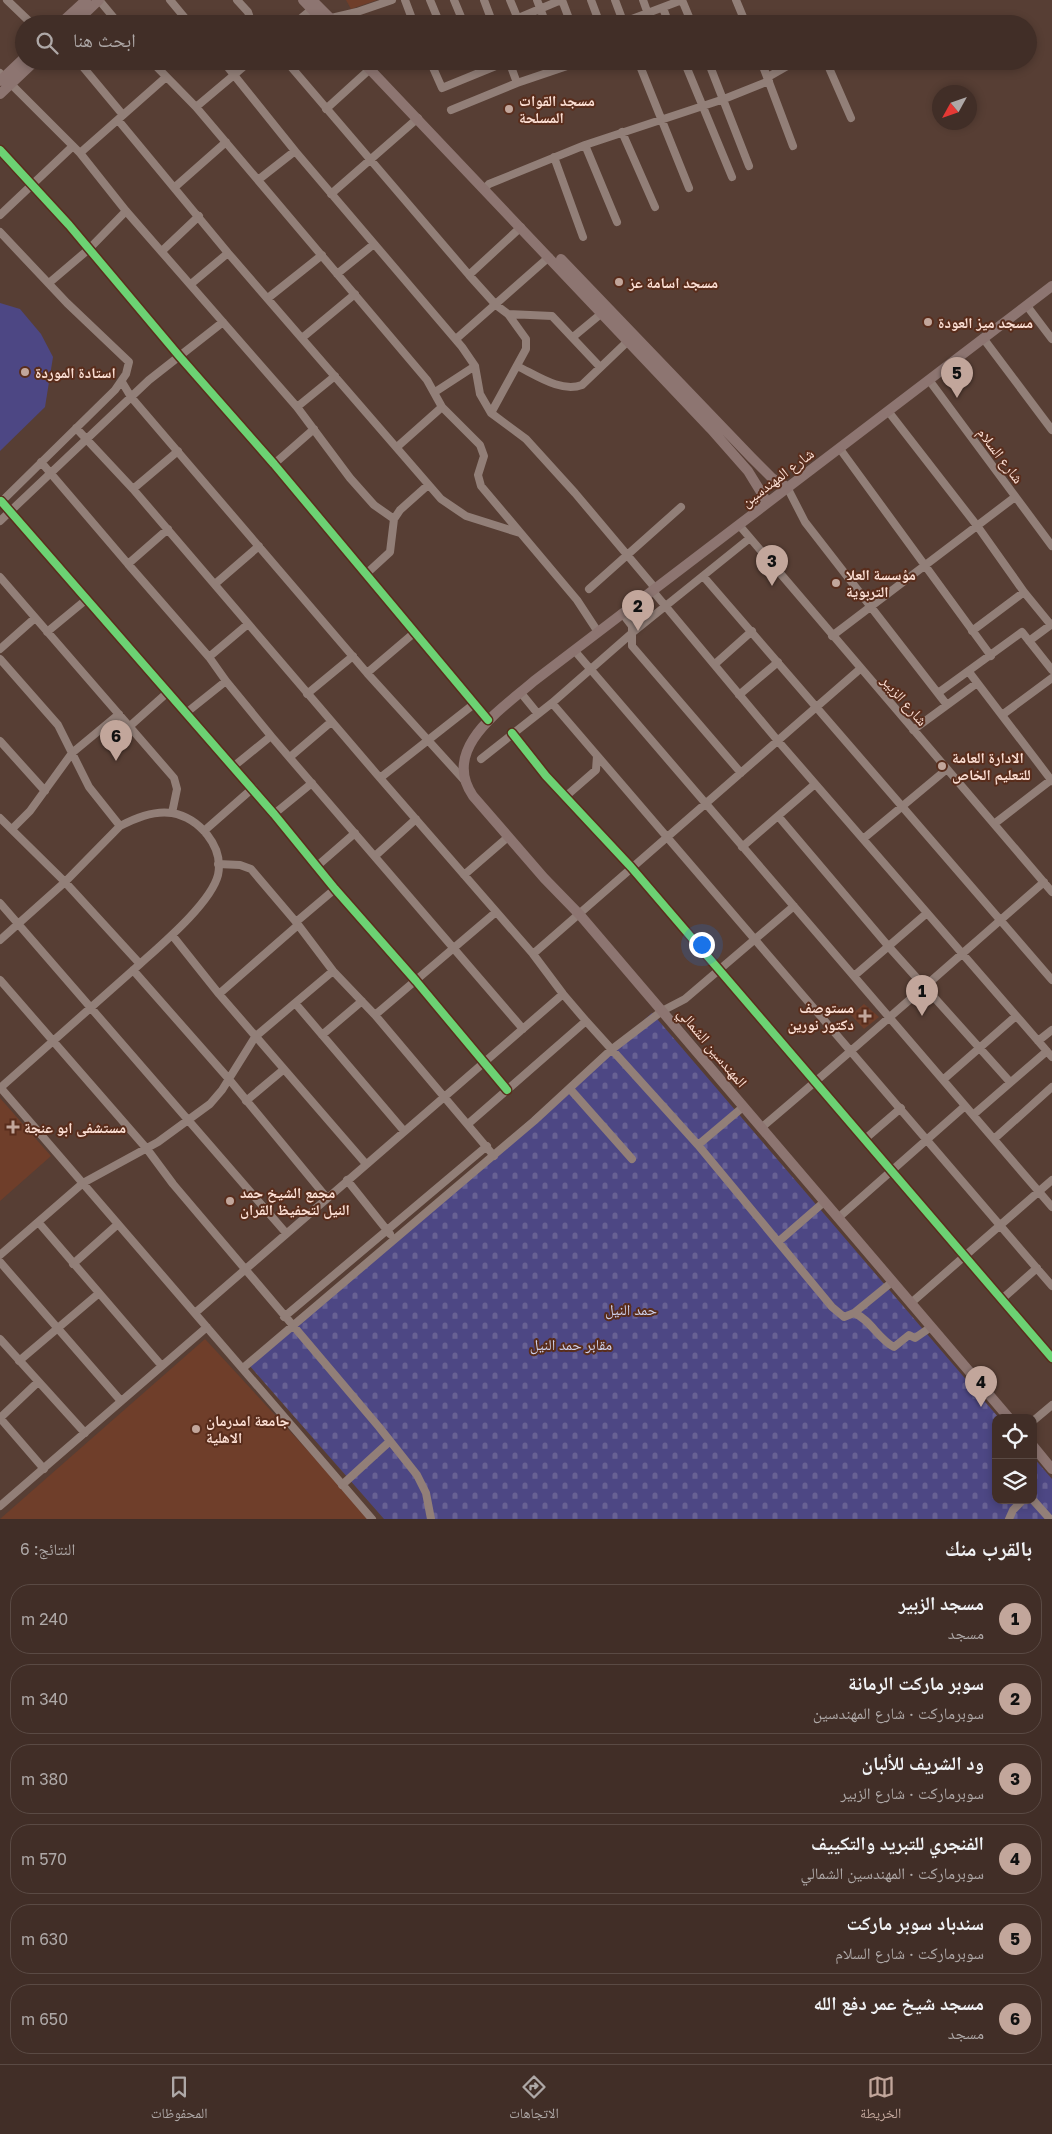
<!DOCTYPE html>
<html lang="ar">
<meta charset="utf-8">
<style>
body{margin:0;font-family:"Golos Text","Noto Naskh Arabic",sans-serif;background:#48362f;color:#f1f3f6;direction:rtl}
.controls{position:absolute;right:15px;bottom:15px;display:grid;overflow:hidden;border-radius:10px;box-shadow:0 2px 8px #0003}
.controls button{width:45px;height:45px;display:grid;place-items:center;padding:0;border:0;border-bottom:1px solid #5a4a44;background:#412e27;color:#f1f3f6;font:25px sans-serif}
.compass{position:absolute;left:932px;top:85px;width:45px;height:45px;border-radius:50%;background:#412e27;box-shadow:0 2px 8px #0003;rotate:230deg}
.you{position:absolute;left:701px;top:944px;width:18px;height:18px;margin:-12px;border:4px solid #fff;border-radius:50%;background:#1a73e8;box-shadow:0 0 0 8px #1a73e833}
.badge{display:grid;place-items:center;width:32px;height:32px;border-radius:50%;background:#c2a69b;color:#111;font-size:16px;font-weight:700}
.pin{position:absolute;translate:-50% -41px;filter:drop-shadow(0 1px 2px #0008)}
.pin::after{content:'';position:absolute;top:26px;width:18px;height:15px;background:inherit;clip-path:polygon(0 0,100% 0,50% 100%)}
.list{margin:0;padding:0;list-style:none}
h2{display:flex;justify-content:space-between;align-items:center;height:65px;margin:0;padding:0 20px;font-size:21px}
h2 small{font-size:16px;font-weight:400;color:#aea8a7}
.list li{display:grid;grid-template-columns:32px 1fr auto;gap:15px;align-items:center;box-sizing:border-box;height:70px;margin:0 10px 10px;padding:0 10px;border:1px solid #5a4a44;border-radius:20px}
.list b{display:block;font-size:19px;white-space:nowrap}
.list p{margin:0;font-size:16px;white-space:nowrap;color:#aea8a7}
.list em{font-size:16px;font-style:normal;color:#aea8a7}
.icon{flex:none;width:28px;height:28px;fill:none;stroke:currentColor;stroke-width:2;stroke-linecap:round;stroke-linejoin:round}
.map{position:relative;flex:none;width:1052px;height:1519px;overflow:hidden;direction:ltr}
.search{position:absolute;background:#412e27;box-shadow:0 2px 8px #0003;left:15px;right:15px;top:15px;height:55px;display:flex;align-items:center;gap:12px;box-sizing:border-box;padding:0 18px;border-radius:28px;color:#aea8a7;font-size:19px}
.sheet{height:545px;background:#412e27}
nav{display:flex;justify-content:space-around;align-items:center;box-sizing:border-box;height:70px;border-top:1px solid #5a4a44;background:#412e27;font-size:14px;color:#aea8a7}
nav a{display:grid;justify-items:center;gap:2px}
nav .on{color:#c2a69b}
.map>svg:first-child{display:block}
.built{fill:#6f3e2a}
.cemetery{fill:url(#cemetery-stones)}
.garden{fill:#4d4784}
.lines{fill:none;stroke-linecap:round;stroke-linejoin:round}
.minor{stroke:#927f78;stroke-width:8}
.major{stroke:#8d7571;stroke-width:10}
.cycleway-casing{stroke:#592d1c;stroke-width:11}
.cycleway{stroke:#6cd273;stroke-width:8}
.poi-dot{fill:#c2a69b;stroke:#592d1c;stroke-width:2}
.labels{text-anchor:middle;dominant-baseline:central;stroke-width:4;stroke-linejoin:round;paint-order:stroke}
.poi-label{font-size:15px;font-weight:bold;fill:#fbded3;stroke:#592d1c;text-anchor:start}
.street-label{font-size:15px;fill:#fbded3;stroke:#592d1c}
.park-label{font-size:15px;fill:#ced0ea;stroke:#592d1c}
</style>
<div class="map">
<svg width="1052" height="1519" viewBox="0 0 1052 1519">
<defs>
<pattern id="cemetery-stones" width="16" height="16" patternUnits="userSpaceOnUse" patternTransform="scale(1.25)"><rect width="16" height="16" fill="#4d4784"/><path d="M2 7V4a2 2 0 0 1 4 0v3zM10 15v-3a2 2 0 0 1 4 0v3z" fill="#686194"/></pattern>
</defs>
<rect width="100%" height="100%" fill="#573e34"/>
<path class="built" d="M346 0H377L351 9Z
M864 1004 879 1017 864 1029 851 1015Z
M0 1098 51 1156 0 1201Z
M205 1339 371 1519H0Z"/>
<path class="cemetery" d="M652 1013 999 1418H996V1500H1033V1457L1052 1479V1519H384L249 1365Z"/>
<path class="garden" d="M0 303 20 309 41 334 53 357 45 407 0 451Z"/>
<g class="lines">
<path class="minor" d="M7 0 32 24
M99 0 119 24
M170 0 190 24
M237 0 248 12 252 24
M405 0 414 24
M430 0 440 24
M454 0 464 24
M484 0 493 24
M510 0 520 24
M537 0 546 24
M562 0 571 24
M591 0 600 24
M615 0 624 24
M643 0 648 14
M682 0 692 24
M736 0 746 24
M663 8 669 24
M327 19 357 12 392 0
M624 22 682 0
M294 24 312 9
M504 24 561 0
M78 61 123 115
M151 61 196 107 427 380 442 407 480 445 484 456 478 475 481 486 577 600 598 632
M223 61 234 75 250 61
M286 61 469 275 496 305 508 314 526 339V349L491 413
M430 61 442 88 508 61
M479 61 483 71
M509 61 517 83
M638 61 689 188
M684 61 732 177
M708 61 749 166
M761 61 793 146
M826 61 851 118
M0 73 80 153 126 211 297 407 350 478 374 505 394 519
M768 77 796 61
M196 107 234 75 295 151 462 347 475 366 480 394 491 413 526 439 575 493 655 588
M326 109 370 69
M451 110 517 83 582 61
M118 120 228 253 441 499 466 516 520 533
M622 132 655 207
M585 145 617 222
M0 150 69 225 180 357 274 464 488 720
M80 153 165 78
M554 157 583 237
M258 180 295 151
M175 187 226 142
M485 188 489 184 585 145 724 99 769 81
M331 194 418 118
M0 215 73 146
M0 232 67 303 129 362 126 374 115 390 0 503
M162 251 199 216
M337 274 374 244
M469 275 521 227
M49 283 89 249 126 211
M191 284 228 253
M268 298 322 255
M1027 306 1052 339
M508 314 552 316 600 367
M573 337 602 313
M302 338 355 294
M983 338 1052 430
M456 339 549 257
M517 366C536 375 561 393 582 385L628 341
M929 380 1052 546
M122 382 131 397 367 673 465 781
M435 392 475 366
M297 407 335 376
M888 411 978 527 1024 592 1051 625
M76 428 133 489 380 778 474 704
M397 447 442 407
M840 449 991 656
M41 462 128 564
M274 464 314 429
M787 487 805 522 947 705
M133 489 178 451
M1 501 274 814 335 889 416 981 507 1090
M0 521 149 380 223 322
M739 525 1052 892
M168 529 128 564 209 657 226 681 271 736 523 1029
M366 574 390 552 394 519 400 510 428 485
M703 576 1052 980
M0 577 174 778 177 789 172 813
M215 584 259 546
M589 589 681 507
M652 590 778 741 1052 1057
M622 613 632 626V646L741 773
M972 631 1024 592
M47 632 87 599
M832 636 1015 497
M1029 641 1052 624
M0 649 35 618
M574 650 1052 1207
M209 657 248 624
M0 659 58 725 89 787 120 826C135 818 154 810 172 813 199 818 224 846 218 875 211 903 161 945 140 964
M715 664 752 631
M969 672 1052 781
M367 673 414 633
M521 693 538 714
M938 693 1022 632 1052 670
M307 694 353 656
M739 695 778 662
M552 703 1052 1286
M186 713 226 681
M1002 715 1052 678
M130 726 168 692
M913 730 977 683
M512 733 546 776 631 867 1052 1358
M0 741 45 791
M290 757 331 722
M481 759 552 703 632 633 750 538
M234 766 271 736
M380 778 533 954 563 994 586 1021 698 1145 832 1307 844 1317 854 1313C871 1320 878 1339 894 1347L909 1335 915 1338 931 1327
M565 797 596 770 597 756
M274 814 312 783
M778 816 889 947 1010 1082
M0 818 65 882 120 826
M994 824 1051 780
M13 828 30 811 72 753 119 714
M204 831 253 788
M863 839 947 769
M742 847 815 784
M375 856 416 819
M218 864 240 865 251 869 296 922 333 971 375 1015 494 1156
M316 867 355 833
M464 875 508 837
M0 903 286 1233
M296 922 335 889
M172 935 219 994 298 925
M0 940 65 882 140 964 0 1088
M533 954 860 669
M133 970 228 1078 327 1198
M333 971 295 1003 404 1131
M854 976 927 913
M0 980 147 1149 173 1184 379 1427 417 1475 426 1493 431 1519
M219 994 366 1164
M375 1015 496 912
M322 1035 362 1001
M1038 1041 1052 1030
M944 1079 1016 1016
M0 1087 372 1519
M570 1089 632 1159
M246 1101 283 1070
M973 1115 1047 1051
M468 1124 586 1021
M761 1128C857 1047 950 964 1044 882
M865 1139 901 1108
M994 1139 1052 1087
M698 1145 743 1107
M347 1180 390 1234
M838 1218 965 1106
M39 1223 161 1365
M778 1242 824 1202
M0 1255 83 1183 158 1142 210 1104 222 1090 255 1037 295 1003
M0 1262 121 1401
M73 1264 118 1224
M1002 1299 1037 1268
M911 1303 1052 1180
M195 1313 563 994
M854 1313 892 1282
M284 1317 487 1146
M0 1339 85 1433
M19 1361 98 1294
M243 1368 534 1121 611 1050 662 1011 685 999 794 906
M0 1418 44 1469
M0 1418 38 1382
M1033 1421 1052 1405
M342 1485 389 1442
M1033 1500 1050 1519
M0 1506 207 1327
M1009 1519 1013 1510 1023 1500"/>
<path class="major" d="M303 0 326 24
M312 0 336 24
M60 24 86 0
M74 24 99 0
M362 61 711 429 748 471 767 502
M0 81 24 58
M0 94 35 61
M561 259 751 457 772 478 787 487
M1009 1418 580 915 544 878 473 796C440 748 502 709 534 681L1052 286
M1033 1446 1052 1469"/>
<g class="cycleway-casing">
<path id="cycleway" d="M0 150 69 225 180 357 274 464 488 720
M1 501 274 814 335 889 416 981 507 1090
M512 733 546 776 631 867 1052 1358"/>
</g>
<use href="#cycleway" class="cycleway"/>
</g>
<g class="poi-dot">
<circle cx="509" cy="109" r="5"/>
<circle cx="619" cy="282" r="5"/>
<circle cx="928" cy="322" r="5"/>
<circle cx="25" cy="372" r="5"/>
<circle cx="836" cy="583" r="5"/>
<circle cx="942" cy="766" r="5"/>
<path d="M862.5 1008.5h5v5h5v5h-5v5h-5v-5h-5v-5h5z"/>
<path d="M10.5 1119.5h5v5h5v5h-5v5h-5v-5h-5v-5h5z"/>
<circle cx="230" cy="1201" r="5"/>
<circle cx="196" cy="1429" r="5"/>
</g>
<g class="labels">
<g class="poi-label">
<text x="519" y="100">مسجد القوات<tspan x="519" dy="17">المسلحة</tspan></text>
<text x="629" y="282">مسجد اسامة عز</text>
<text x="938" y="322">مسجد ميز العودة</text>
<text x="35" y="372">استادة الموردة</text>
<text x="846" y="574">مؤسسة العلا<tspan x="846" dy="17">التربوية</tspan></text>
<text x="952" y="757">الادارة العامة<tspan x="952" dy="17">للتعليم الخاص</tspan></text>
<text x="854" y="1007" text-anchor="end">مستوصف<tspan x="854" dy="17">دكتور نورين</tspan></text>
<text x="24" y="1127">مستشفى ابو عنجة</text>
<text x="240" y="1192">مجمع الشيخ حمد<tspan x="240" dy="17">النيل لتحفيظ القران</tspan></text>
<text x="206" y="1420">جامعة امدرمان<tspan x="206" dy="17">الاهلية</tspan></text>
</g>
<g class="street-label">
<text transform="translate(1001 455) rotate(53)">شارع السلام</text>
<text transform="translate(777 477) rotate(-37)">شارع المهندسين</text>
<text transform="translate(905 700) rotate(49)">شارع الزبير</text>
<text transform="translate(713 1047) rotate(50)">المهندسين الشمالي</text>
</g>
<g class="park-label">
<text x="631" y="1309">حمد النيل</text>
<text x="571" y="1344">مقابر حمد النيل</text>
</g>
</g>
</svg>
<div class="controls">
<button><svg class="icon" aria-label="locate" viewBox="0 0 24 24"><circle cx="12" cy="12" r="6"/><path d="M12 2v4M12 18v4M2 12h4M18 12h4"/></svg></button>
<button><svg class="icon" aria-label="layers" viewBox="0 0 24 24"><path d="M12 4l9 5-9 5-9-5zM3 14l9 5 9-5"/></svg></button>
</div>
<svg class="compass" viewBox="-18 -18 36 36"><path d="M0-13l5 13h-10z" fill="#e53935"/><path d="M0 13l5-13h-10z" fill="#aea8a7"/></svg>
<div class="you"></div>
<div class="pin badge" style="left:922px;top:1016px">1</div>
<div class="pin badge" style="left:638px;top:631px">2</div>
<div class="pin badge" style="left:772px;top:586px">3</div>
<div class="pin badge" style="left:981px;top:1407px">4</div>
<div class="pin badge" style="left:957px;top:398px">5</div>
<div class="pin badge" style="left:116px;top:761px">6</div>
<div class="search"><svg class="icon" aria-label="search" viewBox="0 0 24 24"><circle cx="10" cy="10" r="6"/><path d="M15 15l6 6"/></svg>ابحث هنا</div>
</div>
<section class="sheet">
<h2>بالقرب منك<small>النتائج: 6</small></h2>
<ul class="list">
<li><span class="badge">1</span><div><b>مسجد الزبير</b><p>مسجد</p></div><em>240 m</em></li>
<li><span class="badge">2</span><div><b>سوبر ماركت الرمانة</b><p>سوبرماركت · شارع المهندسين</p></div><em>340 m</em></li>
<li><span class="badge">3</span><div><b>ود الشريف للألبان</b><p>سوبرماركت · شارع الزبير</p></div><em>380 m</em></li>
<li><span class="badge">4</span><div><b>الفنجري للتبريد والتكييف</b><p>سوبرماركت · المهندسين الشمالي</p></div><em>570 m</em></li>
<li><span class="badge">5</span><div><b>سندباد سوبر ماركت</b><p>سوبرماركت · شارع السلام</p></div><em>630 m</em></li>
<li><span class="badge">6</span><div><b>مسجد شيخ عمر دفع الله</b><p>مسجد</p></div><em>650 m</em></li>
</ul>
</section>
<nav>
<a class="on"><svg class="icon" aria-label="map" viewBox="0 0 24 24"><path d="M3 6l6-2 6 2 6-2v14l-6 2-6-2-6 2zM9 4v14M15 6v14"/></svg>الخريطة</a>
<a><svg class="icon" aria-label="directions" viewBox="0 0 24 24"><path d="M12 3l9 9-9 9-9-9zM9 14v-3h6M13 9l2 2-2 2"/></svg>الاتجاهات</a>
<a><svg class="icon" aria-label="saved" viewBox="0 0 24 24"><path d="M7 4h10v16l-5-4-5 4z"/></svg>المحفوظات</a>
</nav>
